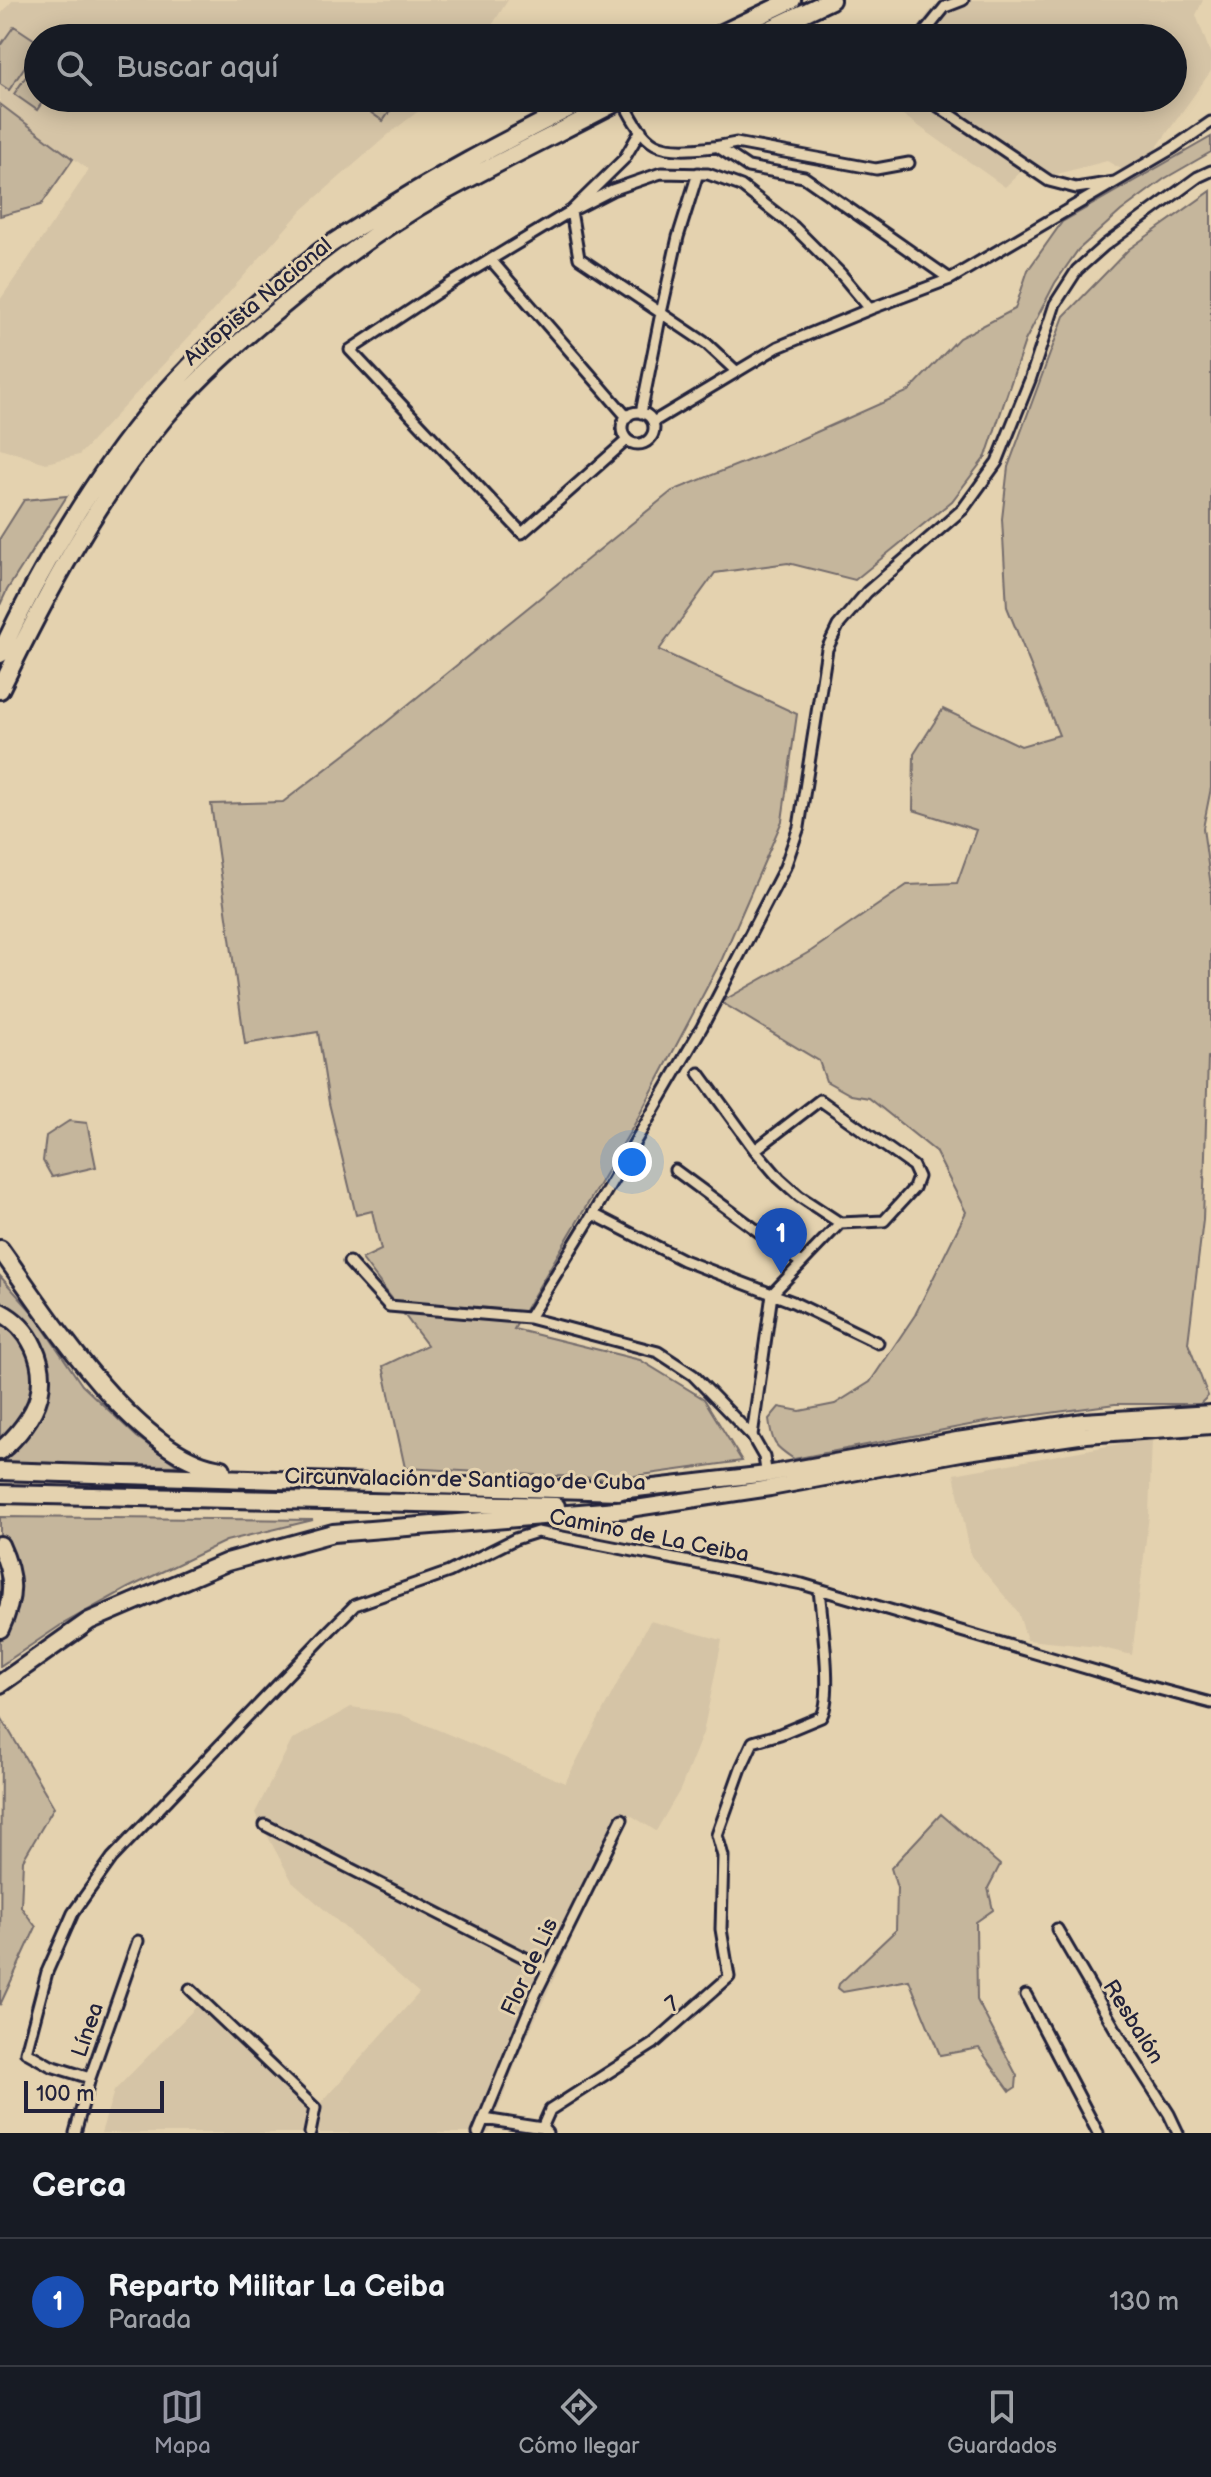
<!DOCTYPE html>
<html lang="es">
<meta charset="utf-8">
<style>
body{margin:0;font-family:"Balsamiq Sans",sans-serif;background:#20242c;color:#f1f3f6}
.scale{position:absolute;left:24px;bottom:20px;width:140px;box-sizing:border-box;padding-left:8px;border:4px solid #22223b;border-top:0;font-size:22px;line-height:28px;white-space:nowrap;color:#22223b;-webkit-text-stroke:6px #e4d2af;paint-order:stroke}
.you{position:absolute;left:632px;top:1162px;width:28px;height:28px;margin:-20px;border:6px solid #fff;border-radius:50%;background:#1a73e8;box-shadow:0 0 0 12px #1a73e833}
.badge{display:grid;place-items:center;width:52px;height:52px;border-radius:50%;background:#9495a2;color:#fff;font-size:26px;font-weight:700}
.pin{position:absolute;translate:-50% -66px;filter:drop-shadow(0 2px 4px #0008)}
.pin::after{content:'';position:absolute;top:42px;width:28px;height:24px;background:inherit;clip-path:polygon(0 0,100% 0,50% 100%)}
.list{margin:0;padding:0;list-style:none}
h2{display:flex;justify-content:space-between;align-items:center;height:104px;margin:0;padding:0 32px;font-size:34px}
h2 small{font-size:26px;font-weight:400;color:#9ea1a6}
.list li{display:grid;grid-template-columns:52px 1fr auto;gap:24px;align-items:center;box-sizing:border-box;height:128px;padding:0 32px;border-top:2px solid #363941}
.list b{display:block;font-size:30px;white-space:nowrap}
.list p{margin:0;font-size:26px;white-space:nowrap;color:#9ea1a6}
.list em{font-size:26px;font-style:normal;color:#9ea1a6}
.icon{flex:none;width:44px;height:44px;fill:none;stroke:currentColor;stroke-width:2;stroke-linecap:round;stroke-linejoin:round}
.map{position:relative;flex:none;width:1211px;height:2133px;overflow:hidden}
.search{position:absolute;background:#171b24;box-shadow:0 4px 20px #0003;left:24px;right:24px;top:24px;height:88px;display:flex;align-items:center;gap:20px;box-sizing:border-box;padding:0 28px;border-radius:44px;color:#9ea1a6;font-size:30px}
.sheet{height:232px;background:#171b24}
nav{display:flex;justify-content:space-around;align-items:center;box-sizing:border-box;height:112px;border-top:2px solid #363941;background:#171b24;font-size:22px;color:#9ea1a6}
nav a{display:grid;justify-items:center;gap:4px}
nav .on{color:#9495a2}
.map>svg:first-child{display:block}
.built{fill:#d5c4a6}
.green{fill:#c5b69c;stroke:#746c6c;stroke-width:2}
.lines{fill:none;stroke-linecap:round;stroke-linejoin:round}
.minor-casing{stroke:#22223b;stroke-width:15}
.trunk-casing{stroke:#22223b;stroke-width:20}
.motorway-casing{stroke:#22223b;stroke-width:22}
.minor{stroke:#e4d2af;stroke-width:9}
.trunk{stroke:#e4d2af;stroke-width:14}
.motorway{stroke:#e4d2af;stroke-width:16}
.labels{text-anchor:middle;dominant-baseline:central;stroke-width:6;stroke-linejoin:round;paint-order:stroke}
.street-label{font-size:22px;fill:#22223b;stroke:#e4d2af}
</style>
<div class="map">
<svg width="1211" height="2133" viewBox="0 0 1211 2133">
<rect width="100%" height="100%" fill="#e4d2af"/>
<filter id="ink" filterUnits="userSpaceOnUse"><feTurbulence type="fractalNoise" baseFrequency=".0125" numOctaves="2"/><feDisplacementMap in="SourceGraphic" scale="16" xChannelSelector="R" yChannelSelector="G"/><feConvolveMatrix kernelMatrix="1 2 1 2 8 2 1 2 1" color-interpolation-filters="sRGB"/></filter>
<g filter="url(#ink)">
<path class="built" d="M13 0H508L484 38H38V98H435L389 134 302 210 211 313 79 455 46 463 0 448V300L89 170 0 104V15Z
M943 0H1203L1196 15 1211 55V71L1150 157 1123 170 1107 161 1053 175 1031 162 1005 187 879 98H1173V38H911L929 12Z
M1152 1438 1149 1515 1132 1655 1099 1647 1027 1640 1018 1612 971 1556 954 1474Z
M650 1621 722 1640 703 1733 680 1790 656 1831 629 1814 522 2048 489 2133H101L114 2091 201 2002 321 2103 419 1993 292 1881 255 1813 292 1740 351 1707 400 1714 565 1783Z"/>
<path class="green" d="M14 26 38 42V47L9 90 0 84V46Z
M38 59V98H45L37 110 14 94Z
M350 98H399L383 121Z
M0 104 73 159 41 205 0 216Z
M1211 137V152L1164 179 1121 211 1078 250 1055 283 1025 341 986 456 952 501 855 580 788 563 715 573 659 650 797 714 782 821 722 959 633 1127 514 1329 640 1360 704 1399 742 1461 613 1479 405 1468 383 1366 427 1345 362 1259 381 1250 372 1211 356 1215 329 1103 318 1032 245 1044 211 804 283 802 373 733 672 491 792 443 909 391 959 338 1015 309 1028 270 1062 222Z
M1211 191V788L1203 828 1211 886V1056L1208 1057 1203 1220 1188 1343 1208 1396 1200 1404H1115L985 1422 794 1459C774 1446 772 1443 769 1419L779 1407 800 1411 835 1404 870 1382 915 1315 966 1212 935 1151 869 1098 851 1095 826 1081 819 1061 721 1002 811 951 907 885 957 883 976 830 913 810 914 754 943 709 1021 746 1059 735 1007 607 1002 519 1008 467 1064 316 1129 249Z
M67 496 7 590 0 605V538L24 500Z
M69 1121 87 1123 96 1167 52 1177 43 1161 46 1136Z
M0 1276 33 1313 82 1385 137 1437 178 1466 0 1463Z
M0 1517 313 1520 226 1541 128 1588 61 1625 0 1666Z
M1 1717 54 1807 23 1860 21 1907 36 1927 0 2005Z
M941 1814 1000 1865 988 1888 993 1910 976 1922 977 2000 1017 2076 1016 2087 1010 2091 979 2048 940 2055 909 1980 843 1992 838 1988 839 1984 896 1930 897 1888 891 1868Z"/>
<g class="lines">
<g class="minor-casing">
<path id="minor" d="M920 38 945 7 963 0
M926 98 1049 181 1076 188 1115 182 1173 148 1211 122
M622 99C630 114 640 136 655 144 673 154 717 147 736 143L876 169 909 163
M641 130 624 159 571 211 579 258 661 313 678 237 698 173
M718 147 748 167 804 177 950 279
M491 260 627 417
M622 428a16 16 0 1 1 32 0a16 16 0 1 1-32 0Z
M641 413 661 313 707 344 737 372
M653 422 778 347 870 309 950 279 1115 182
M627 440 522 533 350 350 450 284 571 211 612 190 661 173 708 174 741 186 794 227 841 274 870 309
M699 1073 755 1150 779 1178 799 1196 840 1223 884 1221 914 1188 918 1177 913 1166 820 1100 755 1150
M675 1170 801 1263
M593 1214 683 1260 793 1302 878 1343
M349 1262 389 1306 529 1318 658 1352 693 1375 752 1436 764 1457 767 1477
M529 1318 593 1214 702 1027 785 867 799 827 827 649 838 626 867 592 963 509 997 462 1030 380 1055 304 1077 270 1105 245 1198 177 1211 171
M752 1436 772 1294 840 1223
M265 1825 547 1969
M1057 1929 1121 2039 1169 2114 1178 2133
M190 1989 315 2108 310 2133
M1026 1995 1098 2133
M90 2078 51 2066 26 2052 47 1972 73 1913 112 1858 331 1629 355 1605 449 1572 515 1539 537 1532 802 1584 1143 1685 1211 1703
M484 2119 542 2128 547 2133
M542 2128 550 2110 653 2044 729 1977 721 1929 723 1856 717 1835 741 1768 753 1742 780 1734 821 1717C834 1699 821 1614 819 1589
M75 2133 90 2078 138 1941
M478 2133 535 1995 622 1819"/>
</g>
<g class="trunk-casing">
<path id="trunk" d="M619 1491 767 1474 957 1440 1084 1421 1211 1413
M629 1509 770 1488 961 1453 1086 1435 1211 1426"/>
</g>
<g class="motorway-casing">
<path id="motorway" d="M712 38 792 0
M751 38 831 0
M0 654C39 571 93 478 153 407 201 350 262 297 321 251 337 239 355 229 372 218 441 173 515 136 589 98
M0 690C46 595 97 498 166 416 198 378 236 344 275 312 327 268 382 227 442 193 502 160 564 130 625 98
M0 1249C47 1314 137 1459 222 1469
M0 1312C30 1327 47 1362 39 1396 34 1416 16 1438 0 1451
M0 1471 619 1491
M0 1494 556 1506
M0 1545C15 1577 15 1597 0 1629
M0 1684 89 1621 227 1562 333 1533 629 1509"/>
</g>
<use href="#minor" class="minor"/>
<use href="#trunk" class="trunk"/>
<use href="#motorway" class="motorway"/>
</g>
</g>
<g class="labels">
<g class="street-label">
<text transform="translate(258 302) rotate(-40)">Autopista Nacional</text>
<text transform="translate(465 1480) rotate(1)">Circunvalación de Santiago de Cuba</text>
<text transform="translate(649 1536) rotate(11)">Camino de La Ceiba</text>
<text transform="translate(530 1967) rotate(-65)">Flor de Lis</text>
<text transform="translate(673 2004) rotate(-40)">7</text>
<text transform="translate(1133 2022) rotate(58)">Resbalón</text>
<text transform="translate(88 2030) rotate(-71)">Línea</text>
</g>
</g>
</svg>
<div class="scale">100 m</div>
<div class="you"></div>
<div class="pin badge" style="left:781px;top:1274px;background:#1a4fb4">1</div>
<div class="search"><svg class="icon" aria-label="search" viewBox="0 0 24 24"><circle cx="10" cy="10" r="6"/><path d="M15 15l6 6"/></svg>Buscar aquí</div>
</div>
<section class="sheet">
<h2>Cerca<small></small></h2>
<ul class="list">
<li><span class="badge" style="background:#1a4fb4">1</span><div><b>Reparto Militar La Ceiba</b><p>Parada</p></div><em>130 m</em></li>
</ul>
</section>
<nav>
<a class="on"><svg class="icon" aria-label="map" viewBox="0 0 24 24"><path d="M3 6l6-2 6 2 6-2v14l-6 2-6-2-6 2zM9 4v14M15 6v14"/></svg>Mapa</a>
<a><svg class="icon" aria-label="directions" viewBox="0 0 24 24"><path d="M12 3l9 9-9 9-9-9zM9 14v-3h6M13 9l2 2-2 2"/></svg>Cómo llegar</a>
<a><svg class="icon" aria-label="saved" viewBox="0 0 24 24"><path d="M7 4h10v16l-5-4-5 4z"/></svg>Guardados</a>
</nav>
